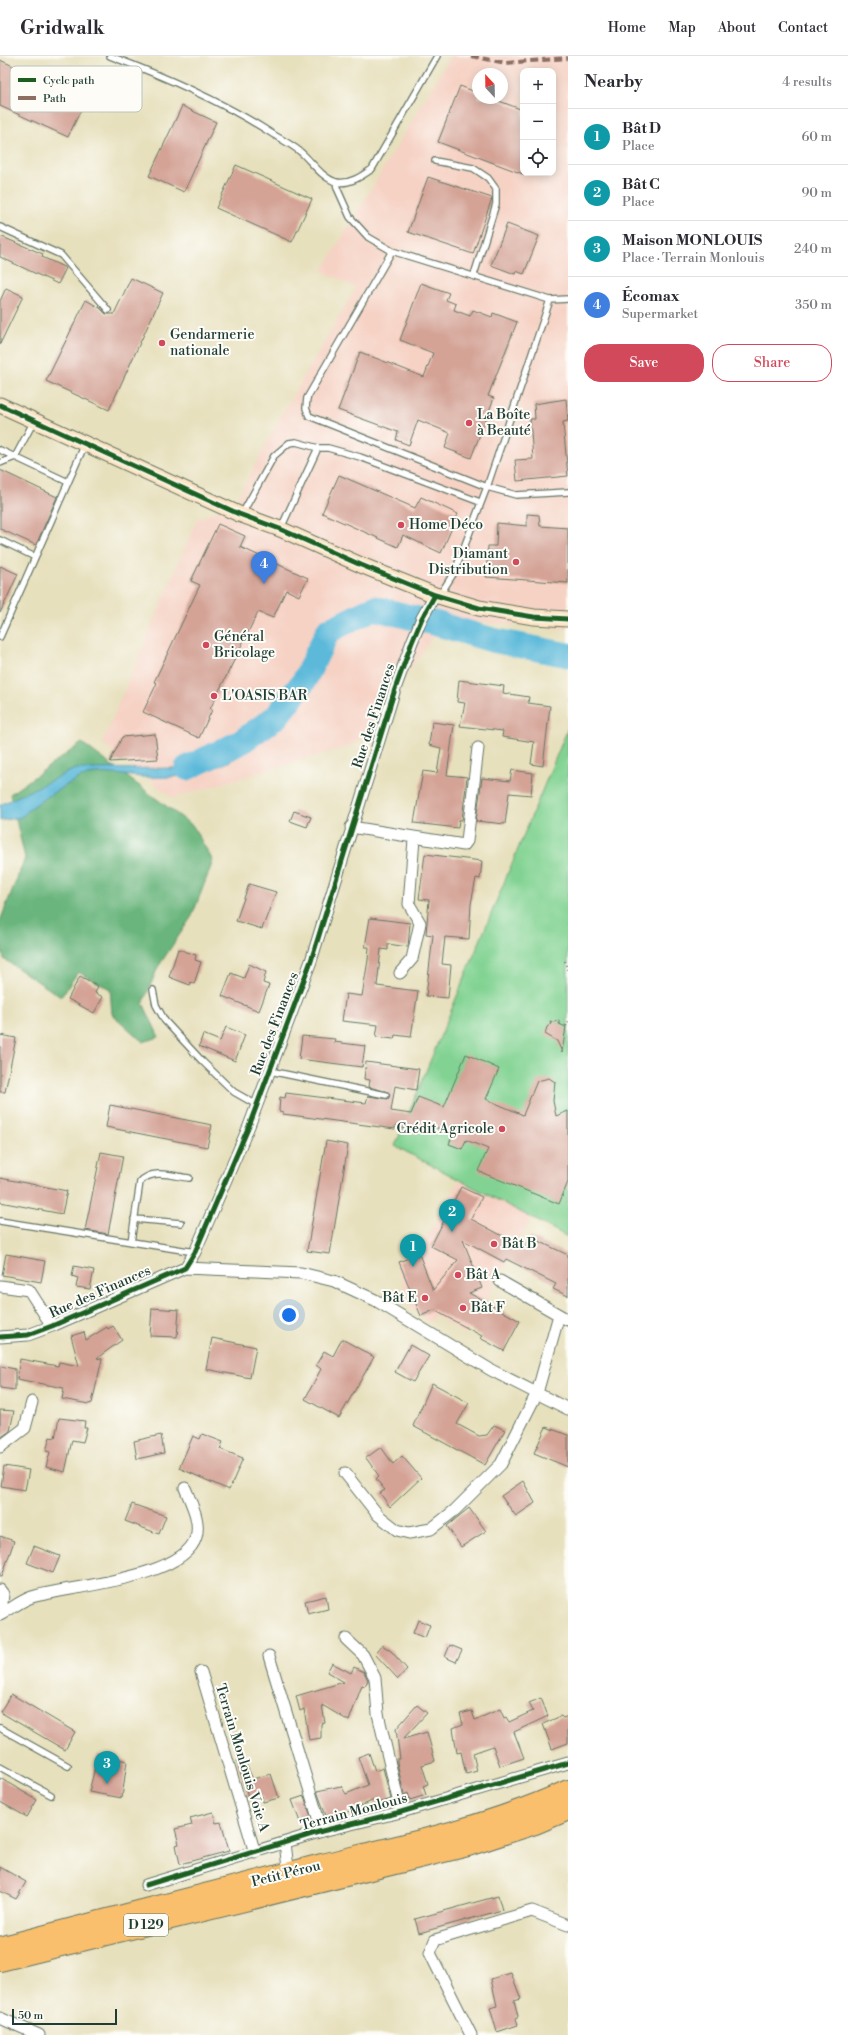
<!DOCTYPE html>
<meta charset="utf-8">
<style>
body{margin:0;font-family:"Libre Bodoni",serif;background:#f7f7f7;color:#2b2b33}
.controls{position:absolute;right:12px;top:12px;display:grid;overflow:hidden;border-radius:8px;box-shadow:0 2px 10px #0003}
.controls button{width:36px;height:36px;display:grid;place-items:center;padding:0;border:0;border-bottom:1px solid #e1e1e2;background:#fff;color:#2b2b33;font:20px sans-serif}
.compass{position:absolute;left:472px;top:12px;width:36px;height:36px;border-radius:50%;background:#fff;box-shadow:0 2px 10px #0003;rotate:338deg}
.scale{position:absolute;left:12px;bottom:10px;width:105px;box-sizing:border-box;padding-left:4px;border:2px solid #1f3d34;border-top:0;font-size:11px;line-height:14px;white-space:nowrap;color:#1f3d34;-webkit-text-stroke:3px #fdfcf7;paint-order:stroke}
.you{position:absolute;left:289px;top:1259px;width:14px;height:14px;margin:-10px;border:3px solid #fff;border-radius:50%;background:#1a73e8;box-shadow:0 0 0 6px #1a73e833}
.badge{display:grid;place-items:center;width:26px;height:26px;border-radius:50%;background:#d1495b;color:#fff;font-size:13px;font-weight:700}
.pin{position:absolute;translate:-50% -33px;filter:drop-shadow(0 1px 2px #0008)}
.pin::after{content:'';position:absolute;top:21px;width:14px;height:12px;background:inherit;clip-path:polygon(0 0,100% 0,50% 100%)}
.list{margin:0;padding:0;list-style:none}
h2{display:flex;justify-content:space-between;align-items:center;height:52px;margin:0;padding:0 16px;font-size:17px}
h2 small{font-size:13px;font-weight:400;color:#7c7c81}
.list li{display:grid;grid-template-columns:26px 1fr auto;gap:12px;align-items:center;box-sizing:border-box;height:56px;padding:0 16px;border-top:1px solid #e1e1e2}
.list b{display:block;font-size:15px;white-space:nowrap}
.list p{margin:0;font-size:13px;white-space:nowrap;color:#7c7c81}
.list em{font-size:13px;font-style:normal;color:#7c7c81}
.actions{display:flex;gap:8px;padding:12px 16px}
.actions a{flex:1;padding:9px 0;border:1px solid #d1495b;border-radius:16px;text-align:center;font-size:14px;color:#d1495b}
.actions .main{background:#d1495b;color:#fff}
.icon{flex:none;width:22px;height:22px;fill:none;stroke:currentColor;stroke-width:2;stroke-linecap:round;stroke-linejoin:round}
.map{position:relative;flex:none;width:568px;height:1979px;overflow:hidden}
header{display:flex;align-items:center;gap:24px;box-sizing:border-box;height:56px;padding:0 20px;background:#fff;border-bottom:1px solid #e1e1e2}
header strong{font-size:19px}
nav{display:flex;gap:22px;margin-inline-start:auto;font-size:14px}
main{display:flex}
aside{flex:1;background:#fff}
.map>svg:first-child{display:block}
.built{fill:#f6d2c4;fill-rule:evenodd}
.green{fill:#82d393;stroke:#508864}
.forest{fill:#69b57d;stroke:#447958}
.water{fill:#5cb9da;stroke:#3e7b87}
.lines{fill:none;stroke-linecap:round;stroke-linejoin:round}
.river{stroke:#5cb9da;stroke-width:25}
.building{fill:#d4a396}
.lane-casing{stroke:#657664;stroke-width:8}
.street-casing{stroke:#657664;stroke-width:13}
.secondary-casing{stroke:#657664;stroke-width:17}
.highway-casing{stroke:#657664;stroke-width:22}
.path{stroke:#657664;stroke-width:2.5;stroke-dasharray:1 3;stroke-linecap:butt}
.lane{stroke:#fff;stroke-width:5.5}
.street{stroke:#fff;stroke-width:11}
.secondary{stroke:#fde5c5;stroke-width:15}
.highway{stroke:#f9bf6d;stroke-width:20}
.quiet{stroke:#8d6e63;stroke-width:4;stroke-dasharray:8 4;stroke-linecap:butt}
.cycleway-casing{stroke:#fdfcf7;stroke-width:8}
.cycleway{stroke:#1b5e20;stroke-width:5}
.poi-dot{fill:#d1495b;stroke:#fdfcf7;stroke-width:1.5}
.labels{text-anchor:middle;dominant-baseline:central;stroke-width:4;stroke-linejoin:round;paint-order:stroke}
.shield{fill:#fdfcf7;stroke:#62766e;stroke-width:1}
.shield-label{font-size:13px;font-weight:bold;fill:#1f3d34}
.poi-label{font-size:14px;fill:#1f3d34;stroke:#fdfcf7;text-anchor:start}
.street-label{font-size:14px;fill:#1f3d34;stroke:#fdfcf7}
.key{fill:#fdfcf7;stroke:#bac3bc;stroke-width:1}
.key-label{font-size:11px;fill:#1f3d34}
</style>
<header>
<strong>Gridwalk</strong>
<nav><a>Home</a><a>Map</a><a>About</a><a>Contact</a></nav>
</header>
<main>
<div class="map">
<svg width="568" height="1979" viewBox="0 0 568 1979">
<rect width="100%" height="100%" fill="#fdfcf7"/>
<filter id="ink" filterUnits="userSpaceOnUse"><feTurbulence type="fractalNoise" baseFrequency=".025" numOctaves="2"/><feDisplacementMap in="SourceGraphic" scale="8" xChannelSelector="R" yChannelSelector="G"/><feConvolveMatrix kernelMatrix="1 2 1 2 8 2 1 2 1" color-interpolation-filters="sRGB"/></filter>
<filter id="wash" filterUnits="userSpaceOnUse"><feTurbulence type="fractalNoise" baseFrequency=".012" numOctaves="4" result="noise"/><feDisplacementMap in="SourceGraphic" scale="16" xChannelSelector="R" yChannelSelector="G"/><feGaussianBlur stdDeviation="0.9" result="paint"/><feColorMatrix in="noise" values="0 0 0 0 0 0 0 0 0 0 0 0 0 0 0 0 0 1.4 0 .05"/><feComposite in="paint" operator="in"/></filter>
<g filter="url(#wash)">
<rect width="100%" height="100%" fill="#e7e0bd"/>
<path class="built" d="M451 0H568V573L446 563 356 688 173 742 102 687 197 463 235 446 285 353 356 232 322 215ZM523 15H553V117H523ZM478 18H502V42H478Z
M460 1124 532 1162 466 1279 435 1259 430 1267 412 1253 395 1205 420 1193Z"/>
<path class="green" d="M568 672V1181L395 1090Z"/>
<path class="forest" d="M82 687 193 770 213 805 192 860 158 911 143 947 159 981 143 986 112 958 110 933 78 916 61 941 4 903 0 885V865L25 802 10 738Z"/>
<path class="water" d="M284 643 294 648C252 701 212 725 143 721 125 720 99 714 82 721 68 727 48 740 35 749 30 752 26 758 21 761 15 763 6 763 0 765V749L75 713 182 712 241 686 278 656Z"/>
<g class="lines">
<path class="river" d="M187 712 241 686 277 660 304 625 328 575 374 552 438 568 492 584 568 599"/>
</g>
<g id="blocks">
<path class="building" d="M0 4 86 43 68 81 0 50Z
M460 30 478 37V42H491L523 54V118L438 86Z
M182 50 216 66 184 136 149 120Z
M236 109 312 143 292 186 216 152Z
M428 121 492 142 473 198 408 176Z
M507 168 539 180 524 218 516 215 515 218 491 209Z
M0 180 43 198 42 201 66 212 58 228 0 201Z
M131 222 163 237 109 354 46 325 86 244 100 252 106 258H114Z
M421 227 449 237 446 244 456 248 454 254 470 260 473 254 492 261 493 257 517 266 488 340 494 342 471 402 445 392 450 377 418 364 409 389 396 384 398 376 338 354 360 296 424 321 433 297 400 284Z
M6 232 23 240 0 288V245Z
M566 343 568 365 563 366 568 420 517 425 515 404 533 403 530 363H535L534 348Z
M0 414 57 441 36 489 0 473Z
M339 419 415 452 421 441 458 458 441 497 403 479 398 491 322 457Z
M527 458 539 459 540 470 568 472V527L486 521 488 490H496L497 467 527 470Z
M218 468 245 480 240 491 308 522 299 540 286 534 273 562 258 556 210 653 212 654 199 682 143 656 157 627 154 626 200 529 191 525Z
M0 510 18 518 0 557Z
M459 624 504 630 503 637 529 641 528 647 550 650 543 710 531 708 534 686 502 681 503 675 460 670 465 647 457 646Z
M432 666 454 669 447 719 467 721 462 764H459L458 772 414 767 423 715 437 717 441 692 429 689Z
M155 678 158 703 110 706 122 681Z
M512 714 533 717 531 739 509 737 505 768 476 765 482 722 510 725Z
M294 755 311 761 307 771 290 765Z
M425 798 482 805 480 823 476 822 471 848 469 883 445 881 442 908 451 909 448 942 426 940 433 879 426 878 429 844 419 843Z
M249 828 276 836 262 873 236 865Z
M370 862 410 867 408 891 388 888V894L381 893 377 930 418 935 411 981 395 979 394 983 376 981 378 969 342 965 346 938 362 940 368 904 369 891H365Z
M178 893 196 899 195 904 201 906 194 928 191 926 190 929 169 921Z
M249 908 266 916 263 927 269 929 259 955 222 940 231 917 244 922Z
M80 920 98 930 95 937 103 941 94 957 68 943Z
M559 964V968L566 971 562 996 557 985 545 978 547 971 551 968 550 965 554 966Z
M226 971 245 979 235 1005 199 990 203 978 220 985Z
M0 979 16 982 5 1036H0Z
M302 980 335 983 334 986 365 990 362 1011 299 1003Z
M466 998 499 1013 486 1043 523 1059 537 1025 549 1022 555 1026 553 1045 556 1060 568 1055V1126L559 1148 478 1115 488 1093 466 1084 462 1093 449 1088 453 1078 430 1069 428 1072 420 1069 416 1078 395 1069V1073L283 1058V1056L279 1055 280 1041 285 1042 286 1037 366 1047 368 1040 388 1043 390 1039 388 1036 369 1031 370 1024 364 1023 366 1006 419 1013 416 1034 395 1030 391 1055 411 1058 418 1041 444 1051Z
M110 1049 212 1069 207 1091 106 1071Z
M326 1085 348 1089 330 1198 307 1195Z
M101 1096 123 1100 108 1178 85 1174Z
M0 1122 67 1135 62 1158 0 1146Z
M461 1131 482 1141 471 1163 525 1192 530 1181 568 1199V1240L553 1233 556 1228 506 1203 504 1206 463 1184 482 1232 469 1237 520 1265 504 1295 480 1282 482 1280 434 1254 421 1260 399 1206 419 1198 433 1234 458 1204 431 1190Z
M6 1198 45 1205 41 1226 2 1219Z
M74 1210 94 1214 90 1233 76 1231 78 1222 72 1220Z
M152 1252 179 1254 177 1281 150 1280Z
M113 1270 122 1284 97 1302 102 1303 92 1347 89 1348 62 1343 64 1332 17 1323 20 1303 58 1310 59 1306 79 1310 71 1280 84 1276 86 1284 107 1271 108 1273Z
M212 1282 256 1291 250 1322 206 1313Z
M342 1283 374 1301 339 1362 305 1343 321 1313 316 1309 324 1295 333 1300Z
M410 1289 429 1300 413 1326 395 1316Z
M0 1310 15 1313V1334L0 1332Z
M432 1327 469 1347 457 1368 479 1380 487 1379 494 1369 505 1374 485 1409 413 1370Z
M0 1354 14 1355 10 1375 0 1382Z
M59 1362 85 1365 84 1372H87L83 1386 72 1384 65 1416 46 1411 50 1396 46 1395 50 1381 55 1382Z
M546 1371 568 1379V1411L534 1397Z
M202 1378 223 1386 220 1393 243 1402 229 1434 179 1412 193 1380 200 1383Z
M161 1379 164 1397 137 1403 134 1385Z
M381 1391 393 1408 402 1400 421 1422 390 1451 380 1437 385 1434 376 1423 379 1420 366 1402Z
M4 1410 29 1414 25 1434 1 1430Z
M523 1425 535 1447 516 1460 501 1440Z
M132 1448 166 1460 159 1478 125 1465Z
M469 1452 486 1475 461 1491 447 1470Z
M0 1480 14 1485 2 1520H0Z
M34 1490 60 1500 53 1517 27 1507Z
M326 1540 328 1553 308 1558 305 1545Z
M418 1564 430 1569 425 1582 413 1577Z
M382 1589 391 1595 407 1613 398 1623 375 1598Z
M450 1589 462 1594 456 1606 445 1601Z
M332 1607 351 1617 354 1611 364 1616 368 1624 365 1630 362 1629 349 1665 322 1649 325 1667 321 1668V1682L309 1684 304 1653 300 1655 296 1640 344 1626 327 1616Z
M11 1638 75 1676 65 1694 0 1656Z
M541 1642 548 1660 514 1676 524 1702 500 1710 493 1690 473 1697 477 1715 466 1718 461 1696 457 1697 453 1672 463 1668 460 1658 472 1655 475 1664 500 1653 504 1662 506 1661 509 1666 533 1655 529 1647Z
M417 1649 427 1657 403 1683 427 1676 435 1705 422 1709 428 1728 423 1730 426 1739 410 1744 408 1737 404 1739 397 1707V1703H400L396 1673Z
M561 1660 563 1662 568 1660V1687L552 1693 543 1668Z
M369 1697 375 1715 383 1712 391 1743 376 1748 374 1744 328 1765 317 1735 341 1730 346 1738 368 1729 358 1701Z
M98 1699 127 1705 122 1742 89 1736Z
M243 1702 253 1723 271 1718 279 1742 263 1746 262 1740 249 1744 237 1705Z
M0 1722 37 1744 27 1761 0 1746Z
M304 1740 311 1761 300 1766 292 1744Z
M213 1756 216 1767 221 1766 229 1795 180 1808 176 1789 179 1788 175 1773 192 1769 190 1762Z
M0 1811 26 1826 16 1843 0 1835Z
M498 1840 502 1854 419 1877 415 1863Z
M511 1917 521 1943 514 1945 518 1960 516 1964 518 1969 497 1976 490 1952 497 1950 491 1923Z"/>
</g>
</g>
<g filter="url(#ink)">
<use href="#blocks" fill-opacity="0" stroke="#657664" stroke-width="1"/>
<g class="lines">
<g class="lane-casing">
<path id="lane" d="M110 0C166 21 221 45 271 77 282 84 295 90 304 99 313 108 323 122 336 126 349 129 362 120 372 113L437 0
M435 105 473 112 488 122 496 133V148L474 219
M336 126 337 132 350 161 368 181 392 195 550 244 568 243
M0 171 61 199 108 254
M392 195 307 342 306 352 309 360 487 431 516 439 568 436
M0 394 68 426
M0 407 15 401 34 365
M242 458 274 400 289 387 296 386 318 392H328L360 401 480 446
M281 472 318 392
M0 484 35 501
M437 538 443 534 455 515 487 431 550 244
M0 581 85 388
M153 934 156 949 165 965 202 1005 234 1036 257 1049
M270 1015 386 1039
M134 1163 181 1167
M0 1165 195 1196
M131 1186 140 1126C153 1112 172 1120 189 1122
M0 1672 68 1710
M0 1711 51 1739"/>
</g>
<g class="street-casing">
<path id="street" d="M351 771 464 789 467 785 478 692
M400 917 412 903 420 867 409 848 414 783
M185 1212 301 1217 334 1225 375 1244 491 1314 568 1353
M500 1225 568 1264
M0 1230 29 1234 52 1270
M0 1281 28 1279 52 1270 185 1212 195 1196 249 1070 311 905 395 633 412 586 422 562 435 539
M0 1391 25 1372 32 1346
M345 1417 378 1459 397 1474 409 1477 431 1473 455 1454 501 1408 537 1337 559 1259
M0 1534 3 1538 1 1558
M0 1559C11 1553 20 1545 32 1541 68 1530 184 1523 196 1481 201 1465 191 1447 185 1432
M346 1583 363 1599 375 1622 378 1658 401 1756
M269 1600 322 1775
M201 1616 255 1797
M285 1787 289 1820
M146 1829 322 1775 401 1756 568 1707
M0 1962 39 1979
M471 1979 430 1897 435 1884 532 1855 568 1869"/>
</g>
<g class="secondary-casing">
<path id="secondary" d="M0 349 239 458 280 473 361 509 435 539 479 552 534 561 568 563"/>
</g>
<g class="highway-casing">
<path id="highway" d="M0 1891C107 1863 215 1835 322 1808 405 1788 490 1770 568 1734
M0 1905 468 1790 535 1768 568 1754"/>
</g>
<path class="path" d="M565 905 568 915
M566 970 568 965"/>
<use href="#lane" class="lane"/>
<use href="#street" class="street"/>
<use href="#secondary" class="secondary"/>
<use href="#highway" class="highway"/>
<path class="quiet" d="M471 0 506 7 568 2"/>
<g class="cycleway-casing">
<path id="cycleway" d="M0 349 239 458 280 473 361 509 435 539 479 552 534 561 568 563
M0 1281 28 1279 52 1270 185 1212 195 1196 249 1070 311 905 395 633 412 586 422 562 435 539
M146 1829 322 1775 401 1756 568 1707"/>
</g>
<use href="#cycleway" class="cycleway"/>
</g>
</g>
<g class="poi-dot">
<circle cx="162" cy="287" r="4"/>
<circle cx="469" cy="367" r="4"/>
<circle cx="401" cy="469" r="4"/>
<circle cx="516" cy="506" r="4"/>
<circle cx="206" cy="589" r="4"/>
<circle cx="214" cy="640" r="4"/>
<circle cx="502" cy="1073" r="4"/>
<circle cx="494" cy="1188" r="4"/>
<circle cx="458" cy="1219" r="4"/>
<circle cx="425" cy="1242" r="4"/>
<circle cx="463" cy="1252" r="4"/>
</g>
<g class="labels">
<rect class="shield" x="124" y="1858" width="44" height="22" rx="3"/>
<g class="shield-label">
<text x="146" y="1869">D 129</text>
</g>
<g class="poi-label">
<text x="170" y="279">Gendarmerie<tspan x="170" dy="16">nationale</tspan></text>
<text x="477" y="359">La Boîte<tspan x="477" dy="16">à Beauté</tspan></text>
<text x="409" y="469">Home Déco</text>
<text x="508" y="498" text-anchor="end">Diamant<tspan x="508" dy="16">Distribution</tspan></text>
<text x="214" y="581">Général<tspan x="214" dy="16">Bricolage</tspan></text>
<text x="222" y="640">L'OASIS BAR</text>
<text x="494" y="1073" text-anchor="end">Crédit Agricole</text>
<text x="502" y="1188">Bât B</text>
<text x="466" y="1219">Bât A</text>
<text x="417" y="1242" text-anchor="end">Bât E</text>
<text x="471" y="1252">Bât F</text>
</g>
<g class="street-label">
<text transform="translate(374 660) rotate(-72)">Rue des Finances</text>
<text transform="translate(275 968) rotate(-69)">Rue des Finances</text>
<text transform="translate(100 1236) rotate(-24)">Rue des Finances</text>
<text transform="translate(242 1702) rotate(73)">Terrain Monlouis Voie A</text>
<text transform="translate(354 1756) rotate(-15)">Terrain Monlouis</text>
<text transform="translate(286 1818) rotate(-14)">Petit Pérou</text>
</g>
</g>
<rect x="10" y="10" width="132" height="46" rx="6" class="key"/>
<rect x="18" y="22" width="18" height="4" fill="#1b5e20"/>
<rect x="18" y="40" width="18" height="4" fill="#8d6e63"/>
<g class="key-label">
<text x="43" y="28">Cycle path</text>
<text x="43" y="46">Path</text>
</g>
</svg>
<div class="controls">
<button>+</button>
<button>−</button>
<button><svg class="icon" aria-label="locate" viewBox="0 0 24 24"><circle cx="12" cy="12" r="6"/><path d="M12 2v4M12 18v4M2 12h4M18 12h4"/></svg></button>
</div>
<svg class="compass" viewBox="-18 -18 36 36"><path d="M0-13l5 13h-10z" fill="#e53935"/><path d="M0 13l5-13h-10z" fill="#7c7c81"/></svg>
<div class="scale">50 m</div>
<div class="you"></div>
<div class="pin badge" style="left:413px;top:1211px;background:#0f9aa8">1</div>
<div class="pin badge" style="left:452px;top:1176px;background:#0f9aa8">2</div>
<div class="pin badge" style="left:107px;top:1728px;background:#0f9aa8">3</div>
<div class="pin badge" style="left:264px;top:528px;background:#3f7fe0">4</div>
</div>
<aside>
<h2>Nearby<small>4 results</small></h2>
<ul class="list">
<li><span class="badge" style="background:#0f9aa8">1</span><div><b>Bât D</b><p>Place</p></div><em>60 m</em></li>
<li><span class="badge" style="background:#0f9aa8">2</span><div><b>Bât C</b><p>Place</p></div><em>90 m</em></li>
<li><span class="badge" style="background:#0f9aa8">3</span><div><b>Maison MONLOUIS</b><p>Place · Terrain Monlouis</p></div><em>240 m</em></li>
<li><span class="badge" style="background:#3f7fe0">4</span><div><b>Écomax</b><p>Supermarket</p></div><em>350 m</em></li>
</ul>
<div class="actions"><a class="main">Save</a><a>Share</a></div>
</aside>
</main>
